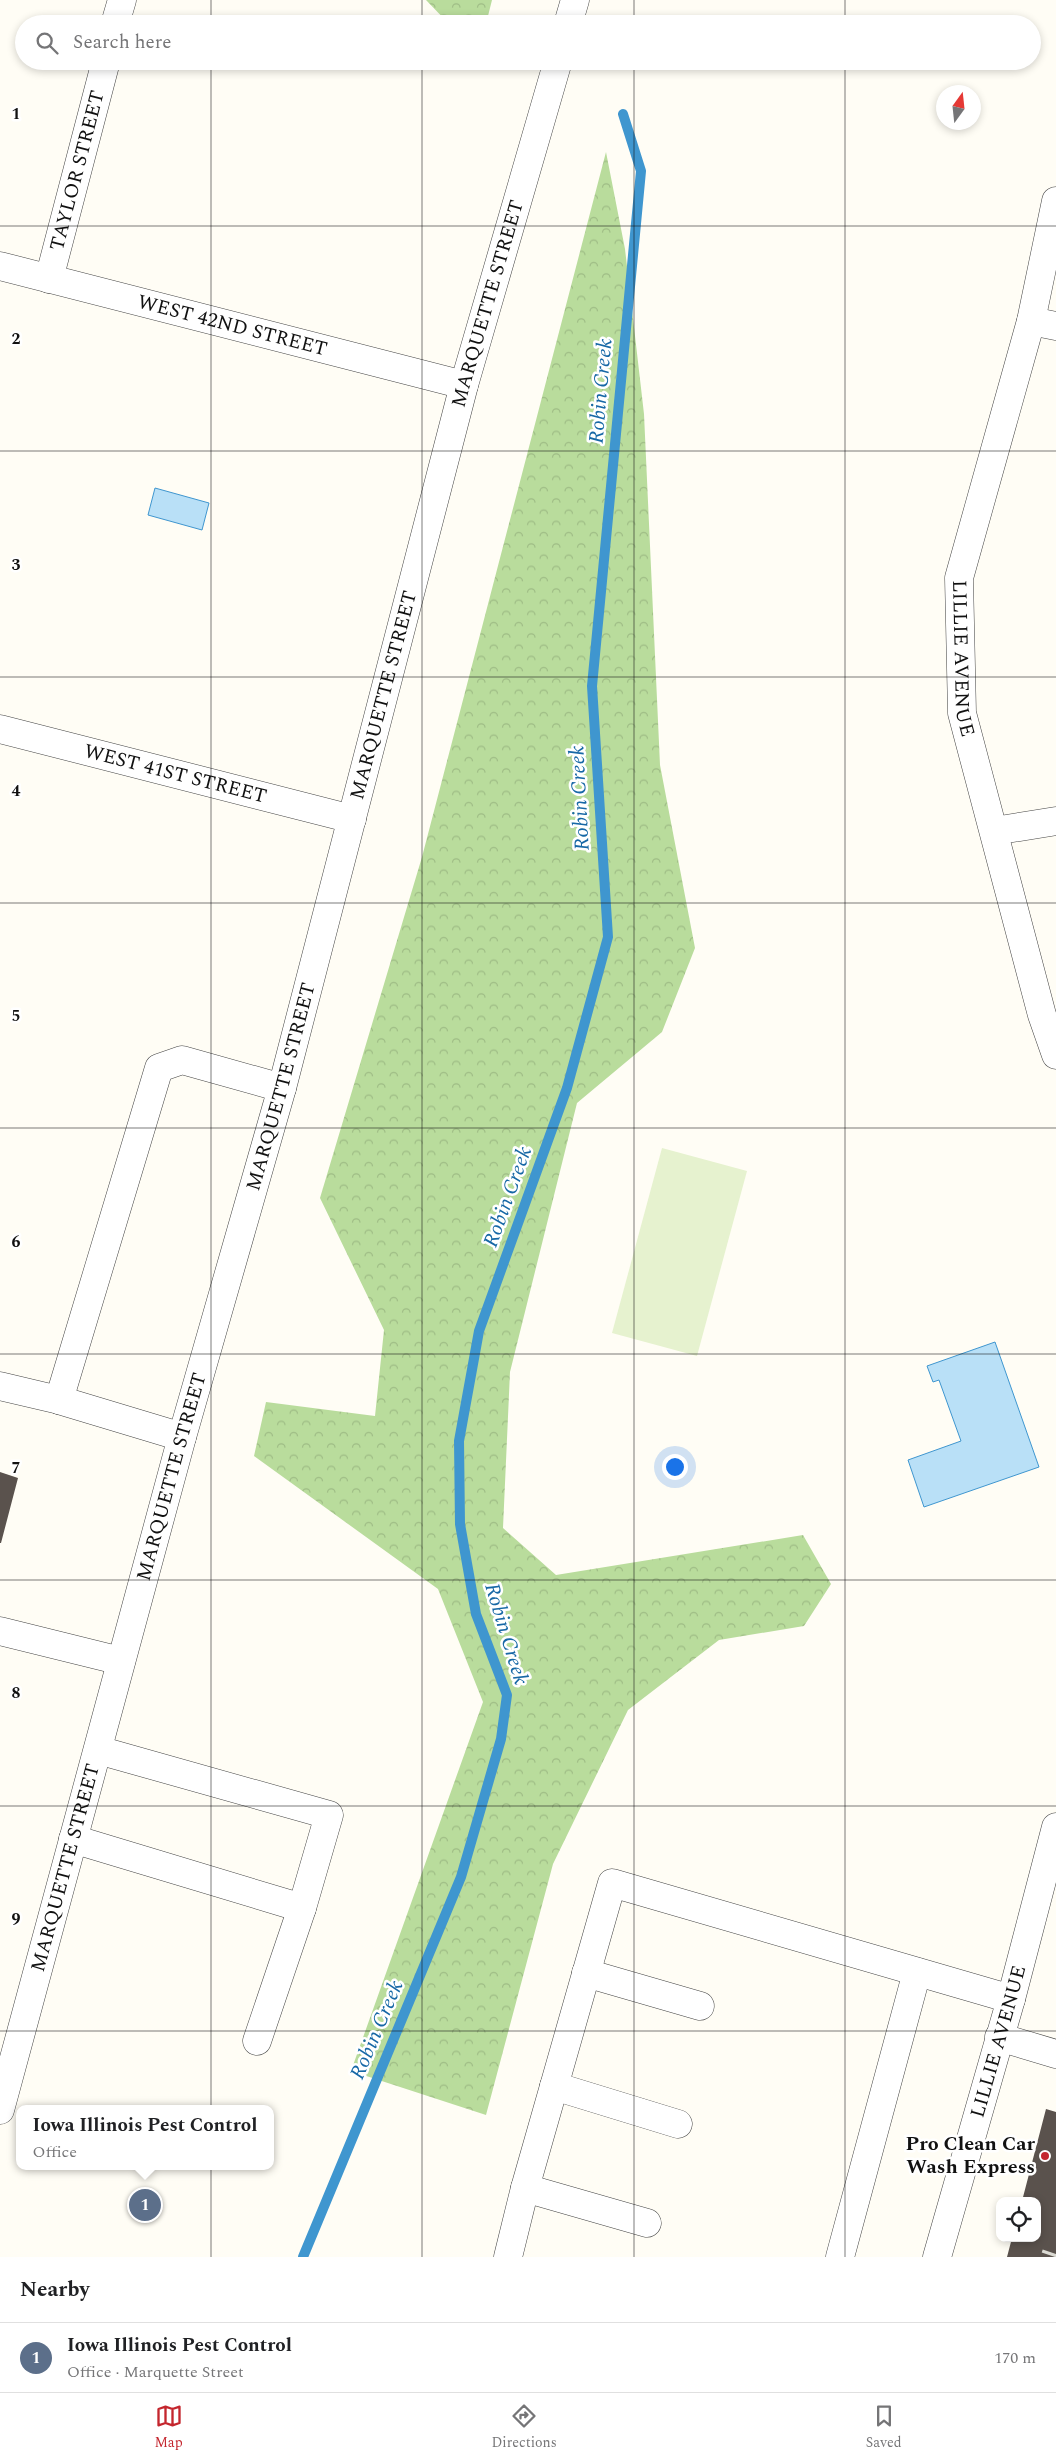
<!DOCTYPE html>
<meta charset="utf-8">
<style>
body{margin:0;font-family:Spectral,serif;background:#f6f6f6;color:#202124}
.controls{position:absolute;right:15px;bottom:15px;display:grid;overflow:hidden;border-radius:10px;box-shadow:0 2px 8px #0003}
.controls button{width:45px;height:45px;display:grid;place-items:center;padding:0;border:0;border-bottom:1px solid #e0e0e0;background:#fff;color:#202124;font:25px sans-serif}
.compass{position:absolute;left:936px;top:85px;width:45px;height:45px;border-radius:50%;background:#fff;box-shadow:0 2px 8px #0003;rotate:15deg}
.you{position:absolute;left:674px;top:1466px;width:18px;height:18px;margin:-12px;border:4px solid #fff;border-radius:50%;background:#1a73e8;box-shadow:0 0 0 8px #1a73e833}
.badge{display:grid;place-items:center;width:32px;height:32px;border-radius:50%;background:#c4262e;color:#fff;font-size:16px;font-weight:700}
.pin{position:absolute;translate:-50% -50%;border:2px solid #fff;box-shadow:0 1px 5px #0006}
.popup{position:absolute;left:16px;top:2105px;width:258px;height:65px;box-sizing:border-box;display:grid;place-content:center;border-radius:10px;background:#fff;filter:drop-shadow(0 1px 4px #0005);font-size:16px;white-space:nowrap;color:#757577}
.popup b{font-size:19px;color:#202124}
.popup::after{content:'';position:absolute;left:50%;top:100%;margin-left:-10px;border:10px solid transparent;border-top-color:#fff}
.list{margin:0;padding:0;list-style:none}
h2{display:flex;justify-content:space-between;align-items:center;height:65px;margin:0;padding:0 20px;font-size:21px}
h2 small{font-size:16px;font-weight:400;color:#757577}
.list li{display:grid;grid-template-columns:32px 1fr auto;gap:15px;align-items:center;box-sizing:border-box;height:70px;padding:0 20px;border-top:1px solid #e0e0e0}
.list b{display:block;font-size:19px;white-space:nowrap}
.list p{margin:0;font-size:16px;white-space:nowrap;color:#757577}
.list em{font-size:16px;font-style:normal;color:#757577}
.icon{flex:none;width:28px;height:28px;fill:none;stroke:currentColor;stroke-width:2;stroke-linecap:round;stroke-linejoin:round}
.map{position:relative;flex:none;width:1056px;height:2257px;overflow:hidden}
.search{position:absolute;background:#fff;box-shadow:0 2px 8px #0003;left:15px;right:15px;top:15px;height:55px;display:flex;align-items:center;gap:12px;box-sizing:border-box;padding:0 18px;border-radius:28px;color:#757577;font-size:19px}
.sheet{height:135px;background:#fff}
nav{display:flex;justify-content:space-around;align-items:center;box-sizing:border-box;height:70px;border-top:1px solid #e0e0e0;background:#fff;font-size:14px;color:#757577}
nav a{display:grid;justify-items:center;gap:2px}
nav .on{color:#c4262e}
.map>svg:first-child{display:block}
.forest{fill:url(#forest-crowns)}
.pitch{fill:#e6f2cf}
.water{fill:#b9e0f7;stroke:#3f96cf}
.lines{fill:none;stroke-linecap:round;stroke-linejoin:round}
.stream{stroke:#3f96cf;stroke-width:10}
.building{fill:#5a524d}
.minor-tunnel{stroke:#dbdad3;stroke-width:28;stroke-dasharray:28 14;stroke-linecap:butt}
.minor-casing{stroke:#444;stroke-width:29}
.minor{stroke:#fff;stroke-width:28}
.grid{fill:none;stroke:#111;stroke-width:1;stroke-opacity:0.55}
.poi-dot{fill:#c4262e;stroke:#fff;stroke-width:2}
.labels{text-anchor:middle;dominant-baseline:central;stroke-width:5;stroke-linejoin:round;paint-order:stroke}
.street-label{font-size:20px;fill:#111;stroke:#fff}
.poi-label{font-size:20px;font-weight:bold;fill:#111;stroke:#fff;text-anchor:end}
.water-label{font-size:21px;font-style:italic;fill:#1768a6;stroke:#fff}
.grid-label{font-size:16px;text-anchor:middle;font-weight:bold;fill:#111;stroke:#fff;stroke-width:5;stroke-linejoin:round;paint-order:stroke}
</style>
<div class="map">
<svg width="1056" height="2257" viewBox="0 0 1056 2257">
<defs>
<pattern id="forest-crowns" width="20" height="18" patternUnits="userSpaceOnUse" patternTransform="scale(1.25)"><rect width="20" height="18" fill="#b9dc9c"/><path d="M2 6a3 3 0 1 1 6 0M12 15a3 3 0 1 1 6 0" fill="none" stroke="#9ebc85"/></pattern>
</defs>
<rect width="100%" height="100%" fill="#fffdf5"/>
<path class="forest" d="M426 0H492L486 24H449Z
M606 152 625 249 644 414 660 765 695 948 662 1032 577 1103 510 1372 503 1528 556 1575 803 1535 831 1584 804 1626 719 1640 628 1710 553 1864 486 2115 351 2071 483 1702 438 1589 254 1456 266 1402 375 1416 384 1330 320 1198 422 857Z"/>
<path class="pitch" d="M662 1148 747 1171 697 1356 612 1333Z"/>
<path class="water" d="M155 488 209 503 202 530 148 515Z
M995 1342 1039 1467 924 1507 908 1460 961 1441 939 1380 933 1382 927 1366Z"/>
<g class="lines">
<path class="stream" d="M303 2257 461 1877 501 1739 507 1695 476 1614 460 1524 459 1441 479 1331 567 1088 608 937 592 686 641 171 623 114"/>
</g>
<path class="building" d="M0 1472 18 1478 1 1543H0Z
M1046 2109 1056 2112V2257H1007L1012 2238H1037V2201H1022Z"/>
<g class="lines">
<path class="minor-tunnel" d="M1055 2257 1056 2254"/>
<g class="minor-casing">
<g id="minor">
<path d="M115 24 122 0"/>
<path d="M568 24 575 0"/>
<path id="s1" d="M1056 201 1031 321 959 578 962 713 1042 1015 1056 1055"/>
<path id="s2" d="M0 266 464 385"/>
<path id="s3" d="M49 279 106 61"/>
<path d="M1031 321 1056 326"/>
<path id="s4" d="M0 729 352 819"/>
<path d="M994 831 1056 821"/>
<path d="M0 1386 59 1400 182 1437"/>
<path d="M59 1400 159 1068 182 1060 282 1088"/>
<path d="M0 1631 121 1661"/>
<path d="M73 1839 302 1908 329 1815 98 1750"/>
<path d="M586 1973 700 2006"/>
<path d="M999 2037 1056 2054"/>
<path d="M257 2041 302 1908"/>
<path d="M554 2086 678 2124"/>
<path id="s5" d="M0 2110 182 1437 282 1088 464 385 558 61"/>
<path d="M525 2188 647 2223"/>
<path d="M508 2257 525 2188 612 1883 1011 1999"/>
<path d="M840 2257 917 1972"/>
<path id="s6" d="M937 2257 1011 1999 1056 1827"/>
</g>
</g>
<use href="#minor" class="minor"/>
</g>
<path class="grid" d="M211 0V24M422 0V24M634 0V24M845 0V24M211 61V2257M422 61V2257M634 61V2257M845 61V2257M0 226H1056M0 451H1056M0 677H1056M0 903H1056M0 1128H1056M0 1354H1056M0 1580H1056M0 1806H1056M0 2031H1056"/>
<circle class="poi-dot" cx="1045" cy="2156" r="5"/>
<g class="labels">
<g class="street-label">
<text stroke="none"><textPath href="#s3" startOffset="112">TAYLOR STREET</textPath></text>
<text stroke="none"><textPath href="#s5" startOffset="1871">MARQUETTE STREET</textPath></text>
<text stroke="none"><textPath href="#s2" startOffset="240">WEST 42ND STREET</textPath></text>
<text stroke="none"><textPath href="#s1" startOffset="470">LILLIE AVENUE</textPath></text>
<text stroke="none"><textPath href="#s5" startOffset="1466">MARQUETTE STREET</textPath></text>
<text stroke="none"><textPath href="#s4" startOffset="181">WEST 41ST STREET</textPath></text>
<text stroke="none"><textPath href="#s5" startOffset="1061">MARQUETTE STREET</textPath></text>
<text stroke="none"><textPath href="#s5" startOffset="656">MARQUETTE STREET</textPath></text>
<text stroke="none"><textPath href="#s5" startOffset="251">MARQUETTE STREET</textPath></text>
<text stroke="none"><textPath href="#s6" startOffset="224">LILLIE AVENUE</textPath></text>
</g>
<g class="poi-label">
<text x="1035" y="2144">Pro Clean Car<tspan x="1035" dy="23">Wash Express</tspan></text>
</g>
<g class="water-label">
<text transform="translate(601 391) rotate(-85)">Robin Creek</text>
<text transform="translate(580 798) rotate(-93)">Robin Creek</text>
<text transform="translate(508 1197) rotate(-70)">Robin Creek</text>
<text transform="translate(506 1634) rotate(73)">Robin Creek</text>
<text transform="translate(377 2030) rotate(-67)">Robin Creek</text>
</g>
</g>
<g class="grid-label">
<text x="16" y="119">1</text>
<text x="16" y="344">2</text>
<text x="16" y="570">3</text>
<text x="16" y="796">4</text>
<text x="16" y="1021">5</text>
<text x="16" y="1247">6</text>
<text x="16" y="1473">7</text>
<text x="16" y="1698">8</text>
<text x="16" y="1924">9</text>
</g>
</svg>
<div class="controls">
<button><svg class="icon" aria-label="locate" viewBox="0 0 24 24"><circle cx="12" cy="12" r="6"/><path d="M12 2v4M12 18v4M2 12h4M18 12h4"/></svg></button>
</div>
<svg class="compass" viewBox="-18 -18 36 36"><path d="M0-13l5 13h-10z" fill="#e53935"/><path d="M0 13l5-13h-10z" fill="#757577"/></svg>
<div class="you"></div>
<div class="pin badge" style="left:145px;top:2205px;background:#5c6f8a">1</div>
<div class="popup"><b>Iowa Illinois Pest Control</b>Office</div>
<div class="search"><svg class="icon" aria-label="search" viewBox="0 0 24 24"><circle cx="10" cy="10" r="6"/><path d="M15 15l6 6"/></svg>Search here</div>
</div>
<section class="sheet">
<h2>Nearby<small></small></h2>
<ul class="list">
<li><span class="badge" style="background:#5c6f8a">1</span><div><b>Iowa Illinois Pest Control</b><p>Office · Marquette Street</p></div><em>170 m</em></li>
</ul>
</section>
<nav>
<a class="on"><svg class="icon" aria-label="map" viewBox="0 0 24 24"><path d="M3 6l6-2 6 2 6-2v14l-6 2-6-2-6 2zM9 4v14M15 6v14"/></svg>Map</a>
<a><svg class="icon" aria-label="directions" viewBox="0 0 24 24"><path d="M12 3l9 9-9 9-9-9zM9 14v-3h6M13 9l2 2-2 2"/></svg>Directions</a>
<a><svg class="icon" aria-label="saved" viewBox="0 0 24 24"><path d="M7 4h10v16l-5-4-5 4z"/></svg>Saved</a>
</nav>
